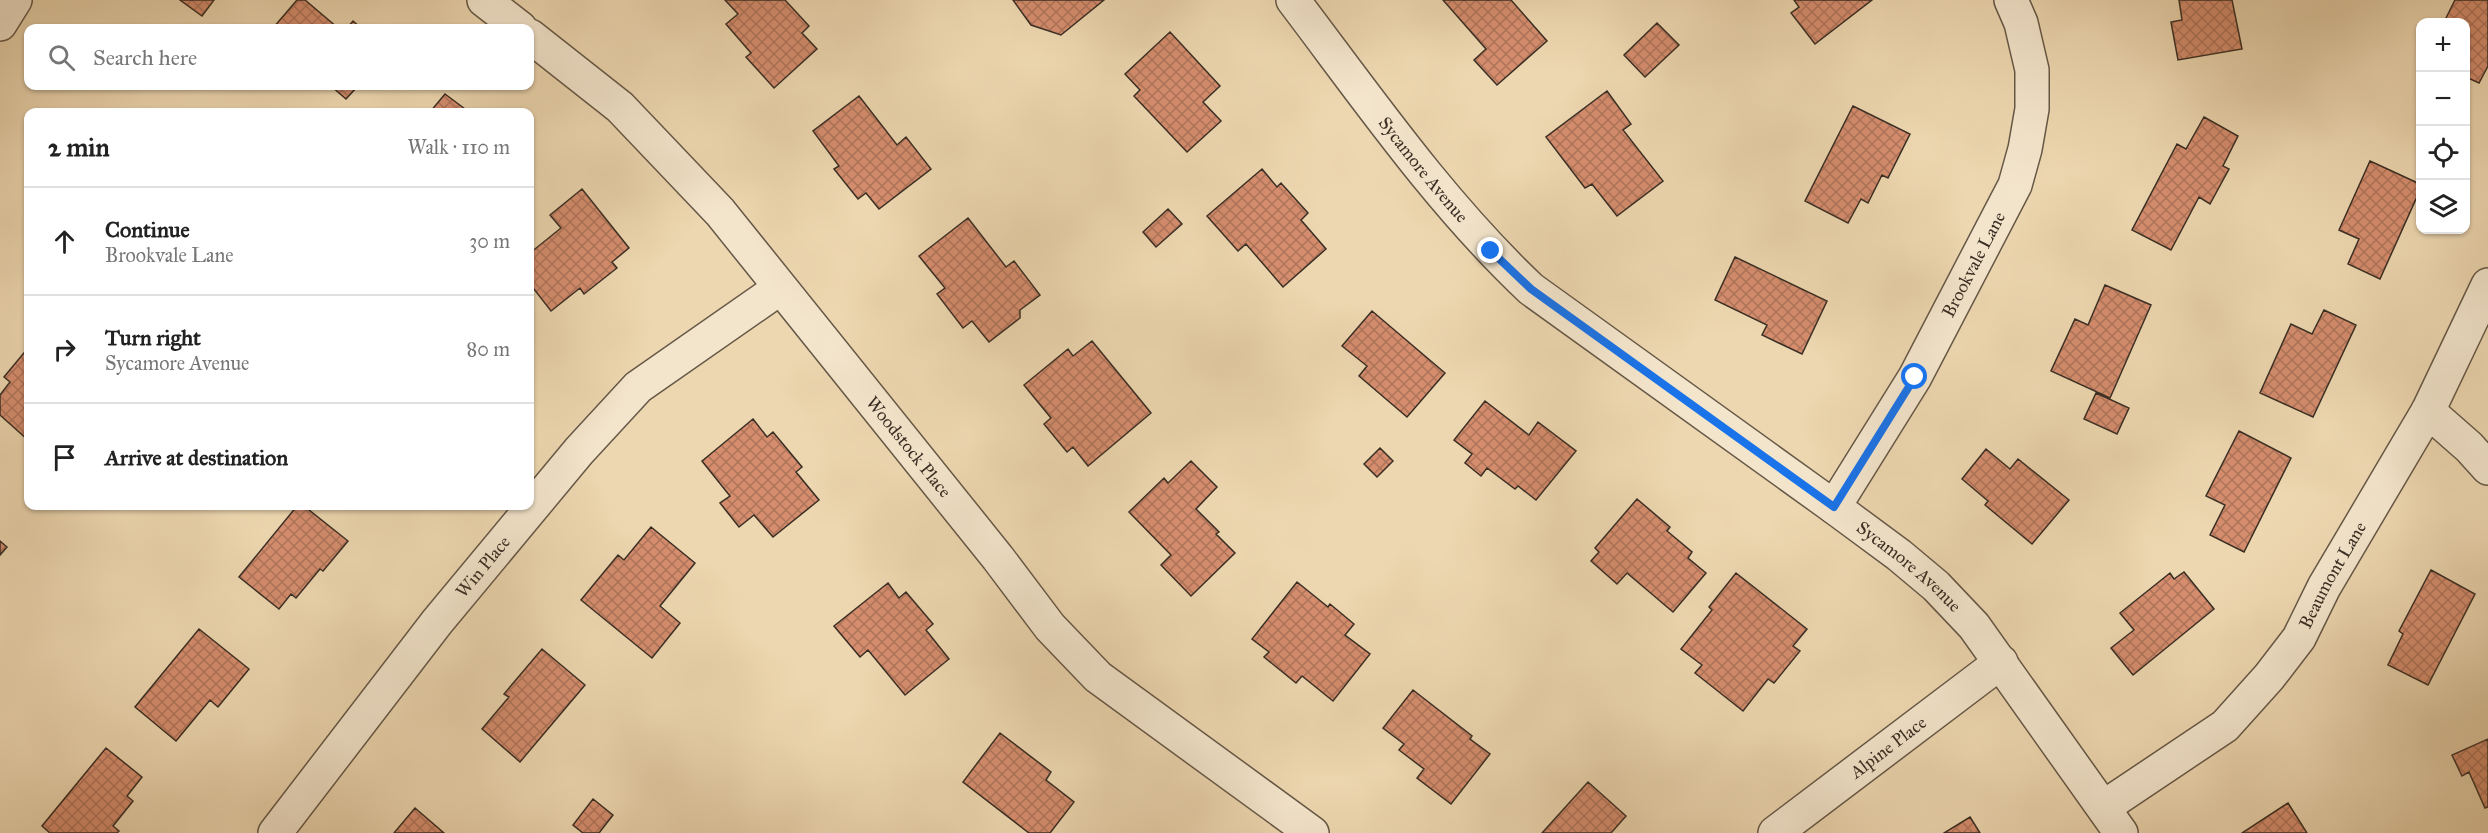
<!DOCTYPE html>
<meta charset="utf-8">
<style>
body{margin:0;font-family:"IM FELL Great Primer",serif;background:#f2f2f2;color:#222}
.controls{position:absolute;right:18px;top:18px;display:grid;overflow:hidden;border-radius:12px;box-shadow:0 2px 4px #0004}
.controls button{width:54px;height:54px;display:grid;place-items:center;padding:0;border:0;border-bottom:2px solid #e0e0e0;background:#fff;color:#222;font:30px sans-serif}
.stop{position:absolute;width:18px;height:18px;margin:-14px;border:4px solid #1a73e8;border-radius:50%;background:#fff}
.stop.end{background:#1a73e8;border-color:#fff;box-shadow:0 2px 6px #0008}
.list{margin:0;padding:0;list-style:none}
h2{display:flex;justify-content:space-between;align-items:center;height:78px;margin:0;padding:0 24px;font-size:26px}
h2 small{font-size:20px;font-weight:400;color:#767676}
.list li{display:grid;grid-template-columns:39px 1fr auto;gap:18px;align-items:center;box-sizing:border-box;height:108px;padding:0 24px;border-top:2px solid #e0e0e0}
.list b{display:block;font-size:22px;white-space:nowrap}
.list p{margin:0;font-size:20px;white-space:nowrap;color:#767676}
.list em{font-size:20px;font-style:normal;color:#767676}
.icon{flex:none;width:33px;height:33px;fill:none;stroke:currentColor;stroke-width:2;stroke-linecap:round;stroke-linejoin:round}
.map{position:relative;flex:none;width:2488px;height:833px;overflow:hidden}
.search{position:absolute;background:#fff;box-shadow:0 2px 4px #0004;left:24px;top:24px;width:510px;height:66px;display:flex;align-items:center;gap:15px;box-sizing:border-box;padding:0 21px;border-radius:12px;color:#767676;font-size:22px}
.panel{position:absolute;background:#fff;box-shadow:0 2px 4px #0004;left:24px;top:108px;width:510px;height:402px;border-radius:12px}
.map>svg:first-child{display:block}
.building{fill:url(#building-cross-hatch);stroke:#392e24;stroke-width:1.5}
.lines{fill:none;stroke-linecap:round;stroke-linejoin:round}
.street-casing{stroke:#665847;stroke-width:36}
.street{stroke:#f3e5cc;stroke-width:33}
.route{stroke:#1a73e8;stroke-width:8}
.labels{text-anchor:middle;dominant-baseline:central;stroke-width:6;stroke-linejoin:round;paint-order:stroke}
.street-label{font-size:18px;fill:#392e24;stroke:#f3e5cc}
</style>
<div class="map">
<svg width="2488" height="833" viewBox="0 0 2488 833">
<defs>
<pattern id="building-cross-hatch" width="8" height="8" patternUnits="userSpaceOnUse" patternTransform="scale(1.5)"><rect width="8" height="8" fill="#d58d6e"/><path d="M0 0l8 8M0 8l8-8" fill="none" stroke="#ae745a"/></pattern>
</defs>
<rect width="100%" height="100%" fill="#edd7b0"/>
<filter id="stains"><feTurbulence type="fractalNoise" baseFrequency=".00333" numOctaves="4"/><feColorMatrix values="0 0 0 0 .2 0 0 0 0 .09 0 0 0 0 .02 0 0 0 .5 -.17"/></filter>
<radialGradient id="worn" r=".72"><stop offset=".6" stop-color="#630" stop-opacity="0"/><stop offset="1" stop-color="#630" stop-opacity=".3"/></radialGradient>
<path class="building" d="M180 0H214L202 16Z
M297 0H305L338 28H273Z
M725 0H785L809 26 802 33 817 49 774 88 746 57 751 53 726 24 738 14Z
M1013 0H1104L1061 35 1031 25Z
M1443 0H1511L1547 41 1497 85 1474 60 1486 49Z
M1794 0H1872L1815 44 1791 13 1799 7Z
M2179 0H2232L2242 49 2178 60 2171 22 2182 20Z
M2455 0H2488V66L2479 83 2466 77V22H2444Z
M353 21 361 28H347Z
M1657 23 1679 45 1645 77 1624 55Z
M1170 32 1220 86 1203 102 1221 121 1187 152 1134 96 1140 90 1125 74Z
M331 86H358L346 99Z
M1607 91 1631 124 1623 130 1663 181 1617 216 1592 184 1585 188 1546 137Z
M445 94 469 112H430Z
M859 96 897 145 906 137 931 169 879 209 866 193 858 199 834 169 839 166 813 131Z
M1853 106 1910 134 1888 178 1882 175 1868 203 1861 199 1848 223 1805 201Z
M2204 117 2238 136 2223 166 2229 169 2210 204 2199 197 2171 250 2132 230 2177 144 2186 149Z
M2370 161 2420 184V190L2380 279 2348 264 2359 239 2339 230Z
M1262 169 1277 187 1281 183 1308 213 1301 220 1326 249 1283 287 1246 244 1238 251 1207 216Z
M582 189 629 248 612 262 617 268 584 294 580 288 551 311 530 284V253L561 228 550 215Z
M1168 209 1182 224 1156 247 1143 232Z
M968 218 1006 267 1014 261 1040 295 1020 310V318L989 342 972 321 963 328 937 294 945 288 919 256Z
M1735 257 1827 301 1802 354 1762 335 1767 325 1715 300Z
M2105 285 2151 305 2110 398 2051 371 2075 319 2088 325Z
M2324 310 2356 325 2313 417 2260 393 2291 324 2312 334Z
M1372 311 1445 373 1407 417 1359 376 1367 366 1342 346Z
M1092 341 1151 413 1088 466 1073 447 1067 452 1044 424 1051 418 1024 385 1068 349 1073 356Z
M28 348V440L0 415V395L10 382 4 377Z
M2096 393 2129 408 2117 434 2084 419Z
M1485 401 1529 435 1538 422 1576 451 1536 500 1518 486 1515 489 1487 468 1481 476 1465 463 1472 454 1454 440Z
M753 419 767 437 773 432 802 467 796 472 819 500 773 537 754 515 739 527 720 503 730 496 702 461Z
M2239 431 2291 458 2244 552 2210 535 2225 505 2206 496Z
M1380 448 1393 461 1377 477 1364 464Z
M1986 449 2010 469 2018 459 2069 500 2032 544 1985 505 1988 501 1962 479Z
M1191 461 1217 487 1196 509 1219 532 1216 534 1235 553 1191 596 1161 565 1171 555 1129 512 1164 478 1168 483Z
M1637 499 1670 527 1667 531 1692 552 1688 558 1706 573 1673 612 1627 573 1617 584 1591 561 1599 552 1595 548Z
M297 506H304L348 541 323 571 320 569 296 598 291 594 279 609 239 577Z
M651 527 695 563 660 606 680 623 652 658 581 600 618 555 624 560Z
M0 541 7 547 0 555Z
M2431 570 2475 594 2428 685 2388 665 2403 634 2399 631Z
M2184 572 2214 609 2133 675 2111 648 2134 630 2120 613 2170 573 2174 579Z
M1736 573 1807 629 1793 646 1800 651 1774 683 1768 679 1743 711 1695 673 1702 665 1681 649 1712 610 1709 607Z
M1297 582 1328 607 1330 604 1354 624 1345 635 1370 654 1333 701 1302 676 1296 683 1264 657 1269 652 1252 639Z
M888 583 899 598 906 592 933 624 926 630 949 659 905 695 868 650 860 657 834 626Z
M199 629 249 669 218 707 210 700 176 741 135 707Z
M542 649 585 685 520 762 482 729 509 697 504 694Z
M1413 690 1472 736 1470 739 1490 754 1451 804 1417 778 1424 769 1399 750 1404 744 1383 728Z
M1000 733 1051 772 1046 780 1074 802 1050 833H1029L963 782Z
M2488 739V807L2485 808 2469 772 2462 776 2452 755Z
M106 748 142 777 127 796 133 801 113 826 119 831 117 833H50L42 826Z
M1588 782 1626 816 1611 833H1542Z
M593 799 613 815 599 833H583L573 825Z
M2288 803 2307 833H2242Z
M415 808 444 833H394Z
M1970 817 1980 833H1944Z"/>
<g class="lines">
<g class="street-casing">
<g id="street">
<path d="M484 0 520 28"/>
<path id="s1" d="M1293 0C1368 99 1440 203 1531 289L1834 507 1899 555 1936 586 1974 626 2121 833"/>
<path d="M0 24 15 0"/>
<path id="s2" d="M530 36 620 107 720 212 998 558 1050 627 1098 677 1312 833"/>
<path d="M2428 411 2469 447 2488 468"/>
<path id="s3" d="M1834 507 1915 377 2015 185 2025 149 2032 109V70L2021 23 2011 0"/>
<path id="s4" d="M2104 807 2225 726 2269 677 2299 638 2324 587 2428 411 2488 285"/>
<path id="s5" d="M275 833 437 622 579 451 638 387 780 288"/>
<path id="s6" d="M1775 833 2001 662"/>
</g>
</g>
<use href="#street" class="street"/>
</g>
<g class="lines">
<path class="route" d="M1491 251 1531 289 1834 507 1915 377"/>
</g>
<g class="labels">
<g class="street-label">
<text stroke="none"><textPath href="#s1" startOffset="214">Sycamore Avenue</textPath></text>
<text stroke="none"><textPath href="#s3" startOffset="280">Brookvale Lane</textPath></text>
<text stroke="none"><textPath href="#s2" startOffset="561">Woodstock Place</textPath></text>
<text stroke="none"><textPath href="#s5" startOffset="338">Win Place</textPath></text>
<text stroke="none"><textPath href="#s1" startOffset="844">Sycamore Avenue</textPath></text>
<text stroke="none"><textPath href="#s4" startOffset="332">Beaumont Lane</textPath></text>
<text stroke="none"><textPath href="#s6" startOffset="142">Alpine Place</textPath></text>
</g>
</g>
<rect width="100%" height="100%" filter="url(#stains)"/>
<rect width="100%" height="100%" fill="url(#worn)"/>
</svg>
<div class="controls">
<button>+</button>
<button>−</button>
<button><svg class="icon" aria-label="locate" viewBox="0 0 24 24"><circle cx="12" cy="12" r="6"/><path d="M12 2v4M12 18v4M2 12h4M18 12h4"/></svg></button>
<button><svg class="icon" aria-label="layers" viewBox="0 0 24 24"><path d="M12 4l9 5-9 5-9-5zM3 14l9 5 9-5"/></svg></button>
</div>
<div class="stop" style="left:1915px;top:377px"></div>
<div class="stop end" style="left:1491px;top:251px"></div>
<div class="search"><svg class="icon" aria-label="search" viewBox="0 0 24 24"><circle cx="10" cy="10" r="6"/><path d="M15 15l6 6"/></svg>Search here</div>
<section class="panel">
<h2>2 min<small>Walk · 110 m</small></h2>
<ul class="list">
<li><svg class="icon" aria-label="ahead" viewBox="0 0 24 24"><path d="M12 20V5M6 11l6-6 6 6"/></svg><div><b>Continue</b><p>Brookvale Lane</p></div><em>30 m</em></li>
<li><svg class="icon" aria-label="right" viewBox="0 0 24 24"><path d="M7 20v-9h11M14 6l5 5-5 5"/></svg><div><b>Turn right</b><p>Sycamore Avenue</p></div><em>80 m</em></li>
<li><svg class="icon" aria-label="arrive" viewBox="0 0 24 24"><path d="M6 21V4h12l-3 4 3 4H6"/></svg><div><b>Arrive at destination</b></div></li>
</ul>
</section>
</div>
